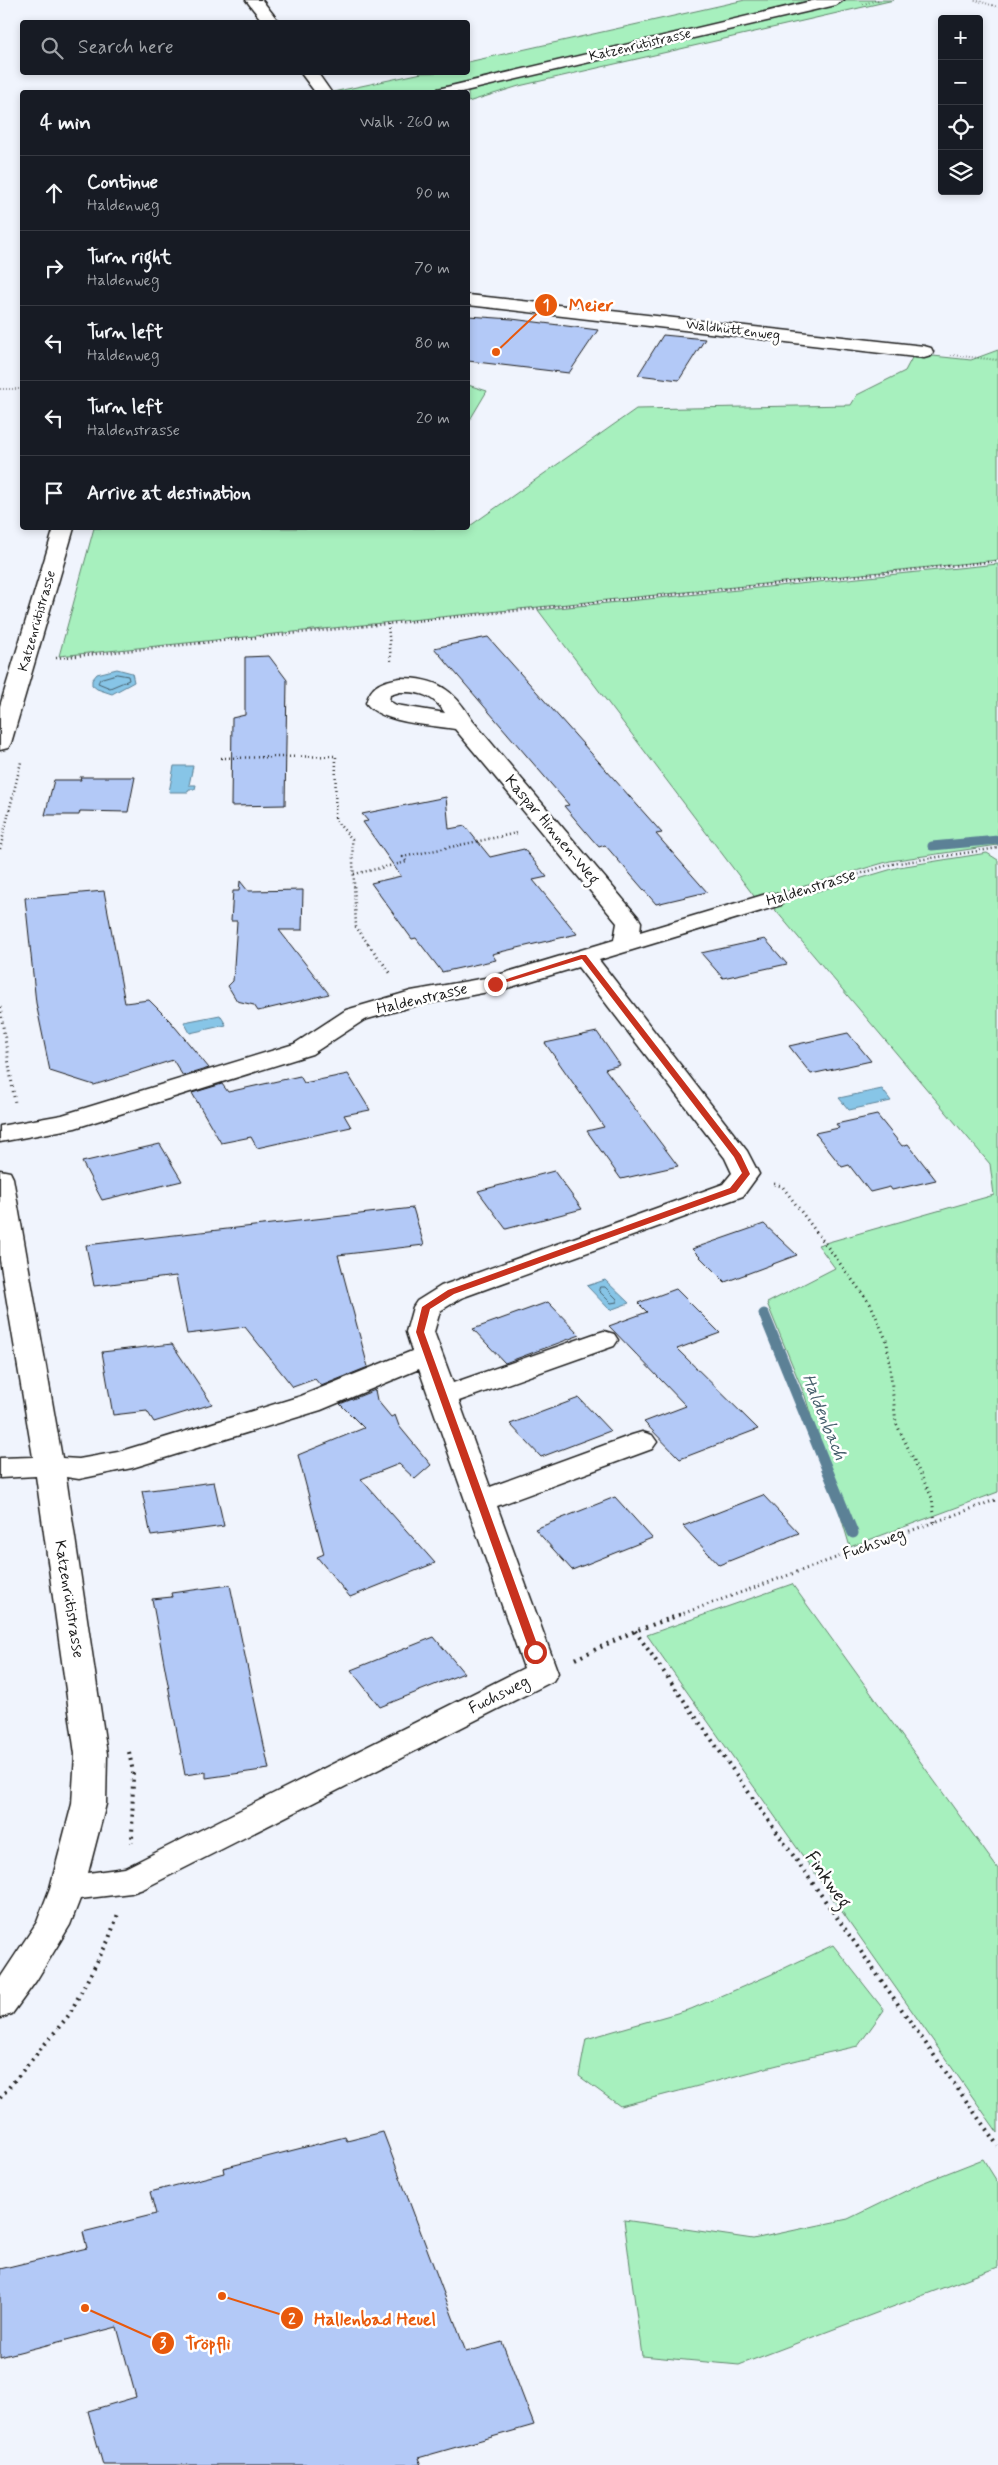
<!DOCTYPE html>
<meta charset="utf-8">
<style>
body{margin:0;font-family:Mynerve,sans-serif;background:#242831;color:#f1f3f6}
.controls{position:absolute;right:15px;top:15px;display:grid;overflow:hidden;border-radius:5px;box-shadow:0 2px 8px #0003}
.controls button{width:45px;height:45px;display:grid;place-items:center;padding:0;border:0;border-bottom:1px solid #363941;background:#171b24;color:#f1f3f6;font:25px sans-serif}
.stop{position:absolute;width:15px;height:15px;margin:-11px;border:4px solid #c8321e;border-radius:50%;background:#fff}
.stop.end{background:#c8321e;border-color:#fff;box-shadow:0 1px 5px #0008}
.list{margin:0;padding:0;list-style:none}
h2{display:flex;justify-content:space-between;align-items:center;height:65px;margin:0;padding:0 20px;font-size:21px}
h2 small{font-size:16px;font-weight:400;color:#9ea1a6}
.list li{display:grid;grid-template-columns:32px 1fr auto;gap:15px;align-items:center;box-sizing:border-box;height:75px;padding:0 20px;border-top:1px solid #363941}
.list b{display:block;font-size:19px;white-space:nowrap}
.list p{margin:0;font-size:16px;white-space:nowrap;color:#9ea1a6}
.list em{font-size:16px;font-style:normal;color:#9ea1a6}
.icon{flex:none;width:28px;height:28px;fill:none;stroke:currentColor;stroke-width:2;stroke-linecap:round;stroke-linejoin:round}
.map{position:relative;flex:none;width:998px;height:2465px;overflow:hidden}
.search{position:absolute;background:#171b24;box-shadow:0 2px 8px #0003;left:20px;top:20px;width:450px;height:55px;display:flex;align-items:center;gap:12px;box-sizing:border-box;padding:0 18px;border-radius:5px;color:#9ea1a6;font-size:19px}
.panel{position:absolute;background:#171b24;box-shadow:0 2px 8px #0003;left:20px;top:90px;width:450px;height:440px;border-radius:5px}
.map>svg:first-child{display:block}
.green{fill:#a7f0be;stroke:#62866d}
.water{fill:#87c5e7;stroke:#5c8196}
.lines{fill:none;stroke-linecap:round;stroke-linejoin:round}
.shore{stroke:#47606d;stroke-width:1}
.stream-far1{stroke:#5c8196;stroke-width:9}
.stream{stroke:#5c8196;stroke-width:11}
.building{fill:#b3c9f7;stroke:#1c1c1c}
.minor-casing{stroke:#1c1c1c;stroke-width:3}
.path-far3{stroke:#1c1c1c;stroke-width:2;stroke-dasharray:0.5 2.5;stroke-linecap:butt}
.path-far2{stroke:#1c1c1c;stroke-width:2.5;stroke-dasharray:1 3;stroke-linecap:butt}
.path-far1{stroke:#1c1c1c;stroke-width:3;stroke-dasharray:1 4;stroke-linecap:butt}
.path{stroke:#1c1c1c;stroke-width:4;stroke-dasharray:2 5;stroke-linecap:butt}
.minor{fill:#fff;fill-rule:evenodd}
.route{fill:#c8321e}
.labels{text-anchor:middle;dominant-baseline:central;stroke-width:5;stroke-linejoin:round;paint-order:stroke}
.far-street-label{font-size:14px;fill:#1c1c1c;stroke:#fff}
.street-label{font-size:16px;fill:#1c1c1c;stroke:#fff}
.water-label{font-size:18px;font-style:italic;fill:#47606d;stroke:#fff}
.near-street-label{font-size:19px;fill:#1c1c1c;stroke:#fff}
.leader{fill:none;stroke:#e8590c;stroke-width:2}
.callout-dot{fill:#e8590c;stroke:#fff;stroke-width:2}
.mark-label{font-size:15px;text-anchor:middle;font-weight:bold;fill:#fff}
.callout-label{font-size:18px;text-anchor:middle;font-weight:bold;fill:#e8590c;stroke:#fff;stroke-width:5;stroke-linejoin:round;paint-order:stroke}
</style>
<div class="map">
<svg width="998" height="2465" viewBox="0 0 998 2465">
<rect width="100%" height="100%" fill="#f0f4fd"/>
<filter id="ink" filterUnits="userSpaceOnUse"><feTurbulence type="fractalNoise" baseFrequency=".02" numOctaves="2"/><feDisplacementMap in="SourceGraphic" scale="10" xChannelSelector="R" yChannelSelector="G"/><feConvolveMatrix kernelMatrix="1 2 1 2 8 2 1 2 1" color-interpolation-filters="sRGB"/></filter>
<g filter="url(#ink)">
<path class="green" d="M745 0H894L519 86 468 102V92H333L422 73 468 72V62Z
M998 350V560L59 656 94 528H467L636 409 851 405 857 395 905 371 914 354 971 360Z
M468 385 487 391 468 423Z
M998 564V845L890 861 757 900 538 610Z
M987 853 998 860V1492L850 1547 805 1396 767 1303 835 1268 818 1245 994 1195 990 1164 771 905 899 867Z
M792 1584 998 1869V2133L647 1635Z
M833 1945 884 2010 858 2046C778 2063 699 2087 620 2106L579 2076 586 2039 691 2009 770 1975Z
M983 2159 998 2183V2267L739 2365 642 2356 624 2220 753 2239 848 2219 922 2183Z"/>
<path class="water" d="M117 669 132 673 134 682 112 694 97 689 92 685V680L97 674Z
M174 766H193L189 785H196L195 789H189L188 792H169Z
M220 1015 226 1025 190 1033 184 1022Z
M882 1089 891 1101 849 1110 839 1098Z
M605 1280 629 1303 610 1310 587 1286Z"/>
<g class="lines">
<path class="shore" d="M117 674 128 676 129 680 110 688 98 683 100 679Z
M600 1287H605L617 1299V1302L611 1303 599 1291Z"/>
<path class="stream-far1" d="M932 846 998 840"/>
<path class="stream" d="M764 1314 853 1533"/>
</g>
<path class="building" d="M468 316 512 319 598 330 569 373 468 361Z
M663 335 705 339 679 380 638 375Z
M488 637 662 833 656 834 707 892 656 904 605 845 599 847 591 838 564 806 569 805 434 648Z
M269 656 287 680 285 805 231 806 232 718 245 715V657Z
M80 777H135L128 812 80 811 79 815H45L54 780H81Z
M446 797 449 829 465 826 490 857 524 849 547 877 533 880 577 934 492 954 496 960 442 972 416 938 412 939 371 883 401 876 363 822 368 821 362 814Z
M240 881 248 891 303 890 302 930H279L329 994 258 1011 254 1005 237 1001 228 986 233 981 237 921H231L233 891H239Z
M104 891 125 1003 149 1000 170 1021 209 1068 183 1076 173 1060 94 1085 50 1071 36 1003 25 898Z
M765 939 787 964 723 978 701 953Z
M597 1032 620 1065 605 1069 678 1166 621 1179 587 1131 604 1127 545 1043Z
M848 1033 871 1061 811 1074 789 1046Z
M348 1074 370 1110 344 1115 351 1127 257 1148 251 1137 221 1143 192 1093 222 1084 228 1092 300 1076 304 1083Z
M877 1115 902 1146 908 1144 936 1180 892 1190 890 1187 870 1192 849 1165 842 1167 815 1133 839 1128 836 1124Z
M160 1144 182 1181 102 1200 82 1162Z
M554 1171 582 1209 506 1229 478 1191Z
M413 1208 424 1245 338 1255 368 1367 321 1386 315 1379 293 1387 245 1327 187 1334 176 1276 94 1286 86 1245Z
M764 1224 797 1255 725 1282 692 1249Z
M676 1289 720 1333 677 1349 758 1429 680 1459 644 1422 686 1406 609 1326 647 1312 638 1303Z
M548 1302 580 1335 505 1363 473 1329Z
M172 1344 212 1404 154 1422 147 1411 113 1415 102 1352Z
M375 1390 377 1400 391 1417 395 1415 399 1426 431 1465 415 1479 399 1464 361 1479 435 1563 350 1597 317 1557 324 1554 298 1455 364 1428 340 1404Z
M579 1398 610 1431 541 1457 510 1424Z
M214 1482 224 1526 151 1536 142 1491Z
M763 1495 799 1533 719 1565 683 1526Z
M615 1497 652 1538 572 1570 535 1529Z
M230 1585 269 1769 206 1778V1772L185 1775 152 1599 172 1597 171 1593Z
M434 1637 464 1673 380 1707 351 1670Z
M383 2132 466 2352 502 2342 534 2425 418 2458 421 2465H103L88 2411 136 2397 117 2327 0 2357V2269L87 2248 83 2232 156 2214 150 2192 224 2173 223 2168 345 2137 347 2141Z"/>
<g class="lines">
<g class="minor-casing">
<path id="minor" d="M246 0H262L279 22H263Z
M816 0H844L836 5 461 92H436L438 89Z
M300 72H317L331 92H315Z
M468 295 924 346 931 348 933 352 931 356 924 358 468 305Z
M54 528H74L11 743 8 748 0 750V706Z
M400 678C437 678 453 689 472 720L638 917 641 922 640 932 763 895 772 893 781 895 784 900 781 905 599 960 747 1151 759 1174 743 1196 461 1298 440 1311 434 1332 453 1383 594 1334 604 1331 614 1334 618 1340 614 1346 459 1401 490 1487 632 1435 642 1432 652 1435 657 1442 652 1449 497 1506 558 1673 553 1681 143 1889 131 1893 80 1899 70 1925 36 1981 12 2014 0 2018V1978L37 1922 50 1888 72 1804 75 1754 36 1476 0 1478V1458L33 1457 0 1260V1170L10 1172 13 1178 62 1458 79 1459 118 1452 301 1396 412 1351 406 1332 413 1307 417 1301 441 1286 723 1184 732 1173 725 1158 578 967 504 989 414 1006 364 1020 312 1054 75 1128 0 1142V1126L62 1115 294 1044 346 1010 411 991 491 977 614 940 617 923 455 729C431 725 380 723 366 703 371 685 382 681 400 678ZM400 692C420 691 434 696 445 713L396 705 389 701 390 695ZM419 1369 524 1668 125 1868 88 1873 106 1804 107 1754 66 1477 79 1479 132 1468 321 1410Z"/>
</g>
<path class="path-far3" d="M975 0 998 7
M863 4 879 0
M951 355 998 360
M0 389H22"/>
<path class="path-far2" d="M388 624 391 661
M56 658 998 561
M221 758 336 756 335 820 352 839 356 927 369 945
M0 849 21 762
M354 874 407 862 403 857 517 833
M801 892 892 864 998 848"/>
<path class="path-far1" d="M368 944 392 975
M0 1007 15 1103
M774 1184 782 1186 871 1305 887 1342 896 1423 932 1498 935 1522
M679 1615 998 1499"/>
<path class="path" d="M635 1631 998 2146
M575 1659 635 1631 682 1614
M129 1752 133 1772 132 1843
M0 2098 69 2015 108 1941 118 1914"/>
<use href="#minor" class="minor"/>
</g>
</g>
<path class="route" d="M581 955H586L741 1155 750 1174 736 1192 454 1294 430 1309 424 1332 540 1652 535 1656 530 1652 416 1332 422 1307 448 1290 730 1188 742 1173 734 1157 582 959 497 985 491 984Z"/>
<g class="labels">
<g class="far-street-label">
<text transform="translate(640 45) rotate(-13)">Katzenrütistrasse</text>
<text transform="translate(733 330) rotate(7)">Waldhüttenweg</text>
<text transform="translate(37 621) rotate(-74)">Katzenrütistrasse</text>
</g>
<g class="street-label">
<text transform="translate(552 830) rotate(50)">Kaspar Hinnen-Weg</text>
<text transform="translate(811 888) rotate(-17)">Haldenstrasse</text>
<text transform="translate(422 999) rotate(-13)">Haldenstrasse</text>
<text transform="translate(874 1544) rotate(-20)">Fuchsweg</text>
<text transform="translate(69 1599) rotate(81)">Katzenrütistrasse</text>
<text transform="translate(499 1695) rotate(-27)">Fuchsweg</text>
</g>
<g class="water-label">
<text transform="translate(824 1417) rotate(68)">Haldenbach</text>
</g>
<g class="near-street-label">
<text transform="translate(828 1880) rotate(55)">Finkweg</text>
</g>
</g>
<path class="leader" d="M496 352L546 305M222 2296L292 2318M85 2308L163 2343"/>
<g class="callout-dot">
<circle cx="496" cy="352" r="5"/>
<circle cx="222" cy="2296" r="5"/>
<circle cx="85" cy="2308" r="5"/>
<circle cx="546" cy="305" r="12"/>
<circle cx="292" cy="2318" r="12"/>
<circle cx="163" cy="2343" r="12"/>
</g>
<g class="mark-label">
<text x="546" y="310">1</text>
<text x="292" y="2324">2</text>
<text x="163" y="2348">3</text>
</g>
<g class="callout-label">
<text x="591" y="311">Meier</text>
<text x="375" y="2325">Hallenbad Heuel</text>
<text x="208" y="2349">Tröpfli</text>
</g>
</svg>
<div class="controls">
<button>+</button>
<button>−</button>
<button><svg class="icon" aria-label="locate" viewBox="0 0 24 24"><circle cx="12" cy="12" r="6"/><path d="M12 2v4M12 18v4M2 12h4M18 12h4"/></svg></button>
<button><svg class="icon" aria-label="layers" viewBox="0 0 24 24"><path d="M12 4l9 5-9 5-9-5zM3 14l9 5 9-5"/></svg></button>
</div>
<div class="stop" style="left:535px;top:1652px"></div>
<div class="stop end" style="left:495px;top:984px"></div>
<div class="search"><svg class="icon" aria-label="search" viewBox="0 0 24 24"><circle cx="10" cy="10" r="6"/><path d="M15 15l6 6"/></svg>Search here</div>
<section class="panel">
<h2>4 min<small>Walk · 260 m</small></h2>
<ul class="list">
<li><svg class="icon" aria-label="ahead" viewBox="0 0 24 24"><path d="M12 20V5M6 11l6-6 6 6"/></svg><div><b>Continue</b><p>Haldenweg</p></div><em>90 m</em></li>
<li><svg class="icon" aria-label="right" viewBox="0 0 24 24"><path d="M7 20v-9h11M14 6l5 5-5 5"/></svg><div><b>Turn right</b><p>Haldenweg</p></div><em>70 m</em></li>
<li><svg class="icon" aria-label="left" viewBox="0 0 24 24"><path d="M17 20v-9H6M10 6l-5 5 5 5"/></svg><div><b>Turn left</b><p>Haldenweg</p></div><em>80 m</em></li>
<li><svg class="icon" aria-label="left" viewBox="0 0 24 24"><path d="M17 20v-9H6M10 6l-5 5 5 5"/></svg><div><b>Turn left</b><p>Haldenstrasse</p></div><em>20 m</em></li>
<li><svg class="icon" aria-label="arrive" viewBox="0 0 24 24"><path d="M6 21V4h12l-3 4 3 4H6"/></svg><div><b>Arrive at destination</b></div></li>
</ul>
</section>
</div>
